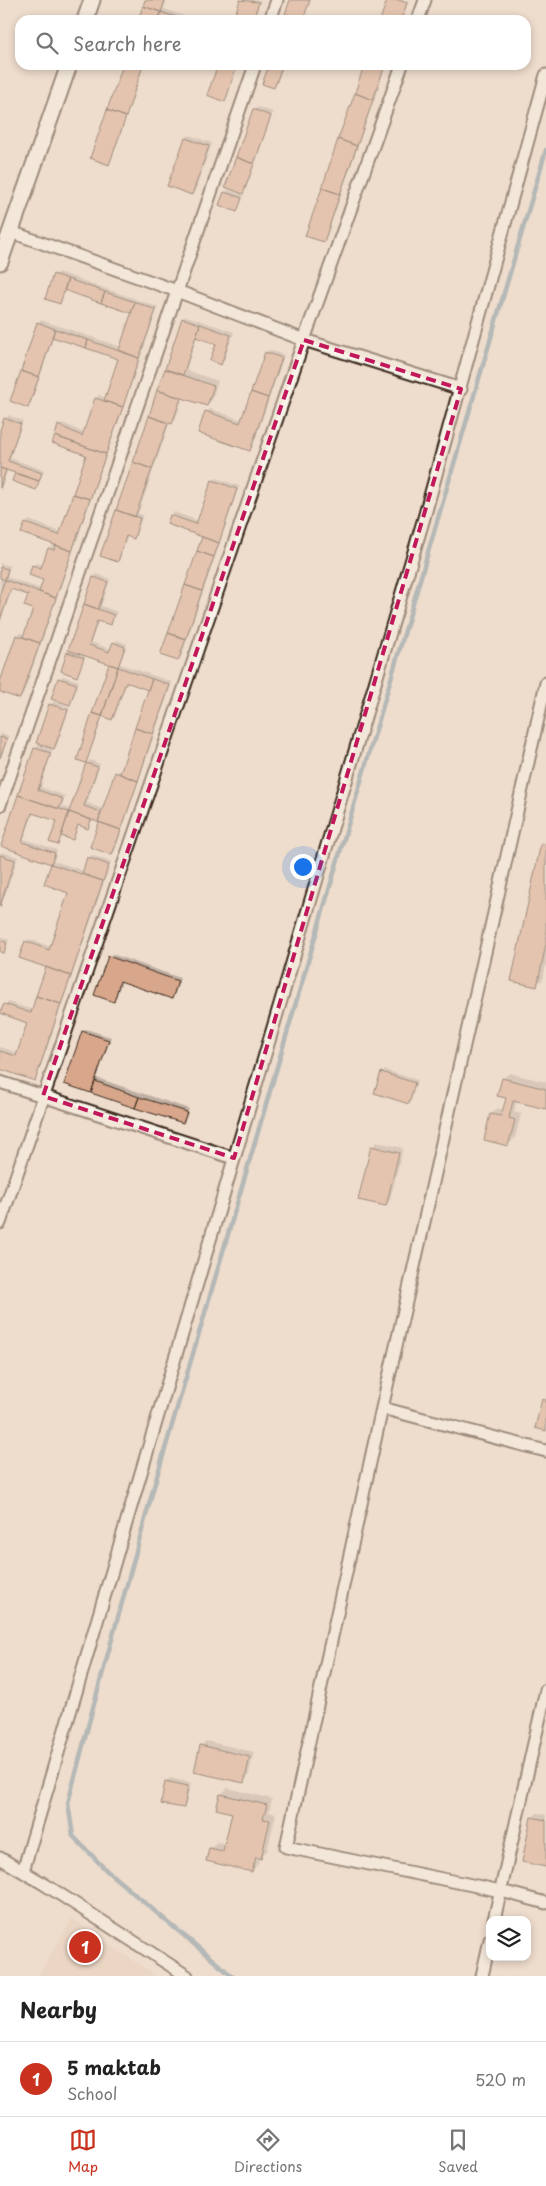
<!DOCTYPE html>
<style>
body{margin:0;font-family:"Playpen Sans",sans-serif;background:#f6f6f6;color:#222}
.controls{position:absolute;right:15px;bottom:15px;display:grid;overflow:hidden;border-radius:10px;box-shadow:0 2px 8px #0003}
.controls button{width:45px;height:45px;display:grid;place-items:center;padding:0;border:0;border-bottom:1px solid #e0e0e0;background:#fff;color:#222;font:25px sans-serif}
.you{position:absolute;left:302px;top:866px;width:18px;height:18px;margin:-12px;border:4px solid #fff;border-radius:50%;background:#1a73e8;box-shadow:0 0 0 8px #1a73e833}
.badge{display:grid;place-items:center;width:32px;height:32px;border-radius:50%;background:#c8321e;color:#fff;font-size:16px;font-weight:700}
.pin{position:absolute;translate:-50% -50%;border:2px solid #fff;box-shadow:0 1px 5px #0006}
.list{margin:0;padding:0;list-style:none}
h2{display:flex;justify-content:space-between;align-items:center;height:65px;margin:0;padding:0 20px;font-size:21px}
h2 small{font-size:16px;font-weight:400;color:#767676}
.list li{display:grid;grid-template-columns:32px 1fr auto;gap:15px;align-items:center;box-sizing:border-box;height:75px;padding:0 20px;border-top:1px solid #e0e0e0}
.list b{display:block;font-size:19px;white-space:nowrap}
.list p{margin:0;font-size:16px;white-space:nowrap;color:#767676}
.list em{font-size:16px;font-style:normal;color:#767676}
.icon{flex:none;width:28px;height:28px;fill:none;stroke:currentColor;stroke-width:2;stroke-linecap:round;stroke-linejoin:round}
.map{position:relative;flex:none;width:546px;height:1976px;overflow:hidden}
.search{position:absolute;background:#fff;box-shadow:0 2px 8px #0003;left:15px;right:15px;top:15px;height:55px;display:flex;align-items:center;gap:12px;box-sizing:border-box;padding:0 18px;border-radius:15px;color:#767676;font-size:19px}
.sheet{height:140px;background:#fff}
nav{display:flex;justify-content:space-around;align-items:center;box-sizing:border-box;height:70px;border-top:1px solid #e0e0e0;background:#fff;font-size:14px;color:#767676}
nav a{display:grid;justify-items:center;gap:2px}
nav .on{color:#c8321e}
.map>svg:first-child{display:block}
.built{fill:#e7ccb8}
.shadow{fill:#0003}
.lines{fill:none;stroke-linecap:round;stroke-linejoin:round}
.stream{stroke:#6d8c9c;stroke-width:4.5}
.building{fill:#d8a78b;stroke:#3b2a1e}
.minor-casing{stroke:#3b2a1e;stroke-width:15}
.tertiary-casing{stroke:#3b2a1e;stroke-width:19}
.minor{stroke:#f7f3e8;stroke-width:11}
.tertiary{stroke:#f7f3e8;stroke-width:15}
.marked{fill:none;stroke:#c2185b;stroke-width:4;stroke-dasharray:10 6;stroke-linejoin:round}
</style>
<div class="map">
<svg width="546" height="1976" viewBox="0 0 546 1976">
<rect width="100%" height="100%" fill="#eedccc"/>
<filter id="ink" filterUnits="userSpaceOnUse"><feTurbulence type="fractalNoise" baseFrequency=".02" numOctaves="2"/><feDisplacementMap in="SourceGraphic" scale="10" xChannelSelector="R" yChannelSelector="G"/><feConvolveMatrix kernelMatrix="1 2 1 2 8 2 1 2 1" color-interpolation-filters="sRGB"/></filter>
<g filter="url(#ink)">
<path class="built" d="M72 1919 156 1976H38Z"/>
<path class="shadow" d="M146 0H167L164 9 195 20H139Z
M241 0H261L254 20H234Z
M291 0H311L302 19Z
M388 0H409L402 20H381Z
M124 65H144L111 160 108 163Z
M219 65H238L227 97 224 100Z
M271 65H283L277 84 273 87 264 83Z
M365 65H386L326 238 323 241Z
M258 107 273 112 246 189 243 192 255 110Z
M189 135 212 143 195 191 192 194 186 138Z
M228 190 244 195 237 210 225 193Z
M58 272 158 307 23 695 20 698 0 691V686L17 636 20 633 25 634 34 608 29 594 12 588 0 624V563L10 566 7 577 41 589 44 579 33 566 36 563 43 565 49 549 52 546 56 547 57 544 26 523 29 520 61 532 88 454 60 426 63 423 84 433 96 398 99 395 106 398 120 358 54 336 31 403 28 406 38 323 41 320 121 347 133 312 66 289 59 303 55 275Z
M186 316 234 332 224 360 221 363 218 343 197 336 186 370 218 381 212 400 207 405 183 397 175 420 172 423 170 422 138 514 143 515 136 534 133 537 128 535 120 557 117 560 102 555 183 319Z
M269 350 284 355 253 446 250 449 206 412 210 409 242 420 266 353Z
M8 415 23 421 10 458 44 470 36 488 16 472 8 469 0 492V433Z
M216 478 239 486 181 657 178 660 162 654 204 536 169 523 174 512 199 521 213 481Z
M97 574 110 579 101 606 117 612 110 624 99 620 91 642 111 649 117 640 127 644 120 664 172 682 115 851 112 854 101 822 92 819 87 828 79 825 72 839 62 835 57 844 58 820 34 812 24 839 57 850 54 861 84 871 91 855 111 862 37 1077 34 1080 0 1068V1047L18 1053 29 1022 5 1005 8 1002 33 1010 48 966 26 942 29 939 51 947 70 892 46 884 53 863 2 845 36 748 40 743 50 705 54 701 70 707 57 745 52 750 41 787 65 796 62 806 71 809 87 763 90 760 100 764 87 803 103 809 116 773 119 770 122 771 149 689 127 681 115 716 112 719 103 715 88 758 85 761 78 759 110 663 86 655 77 675 68 653 72 650 70 649 94 577Z
M63 676 79 681 72 701 69 704 59 679Z
M0 733 9 736 0 758Z
M546 841V964L543 979 536 985 543 844Z
M2 852 18 857 0 910V854Z
M0 936 9 940 3 951 0 950Z
M112 954 180 978 175 994 172 997 122 981 116 998 113 1001 109 957Z
M86 1029 111 1037 97 1078 189 1109 186 1119 183 1122 65 1083 83 1032Z
M385 1070 417 1080 411 1099 408 1102 382 1073Z
M509 1073 546 1082V1107L517 1100 514 1112 521 1114 515 1138 508 1145 491 1114 498 1108 504 1110 507 1097 503 1079Z
M377 1142 403 1148 390 1200 386 1205 372 1147Z
M206 1741 254 1752 248 1777 243 1782 201 1746Z
M170 1778 191 1783 186 1804 183 1807 166 1781Z
M228 1788 272 1799 269 1812 276 1814 267 1851 260 1857 258 1864 252 1870 207 1860 210 1848 217 1842 226 1844 234 1812 221 1794Z
M537 1813 546 1815V1866L532 1818Z"/>
<g class="lines">
<path class="stream" d="M232 1976 107 1871 73 1836 68 1803 91 1715 153 1490 546 150"/>
</g>
<path class="building" d="M145 0H165L161 12 143 6Z
M240 0 259 2 253 20H233Z
M290 0H310L303 20 285 14Z
M387 0H399L407 3 401 20H380Z
M143 6 161 12 159 20H138Z
M161 12 184 20H159Z
M123 65H135L142 68 126 117 107 110Z
M218 65H237L225 102 207 95Z
M269 65 282 67 274 88 262 84Z
M364 65H385L373 100 355 93Z
M355 93 373 100 357 146 338 139Z
M253 109 271 116 254 164 236 157Z
M107 110 126 117 109 165 90 158Z
M185 138 209 146 192 195 167 186Z
M338 139 357 146 340 194 322 188Z
M236 157 254 164 243 194 225 187Z
M322 188 340 194 324 242 305 236Z
M224 192 242 198 237 212 219 205Z
M53 274 68 279 60 304 45 299Z
M68 279 105 292 101 303 64 290Z
M105 292 135 302 131 313 101 303Z
M135 302 156 310 139 358 119 350Z
M182 318 200 324 183 375 165 369Z
M37 322 55 329 39 377 21 371Z
M200 324 231 335 221 365 210 360 216 344 196 337Z
M55 329 88 340 86 348 52 337Z
M88 340 139 358 123 407 104 401 118 359 86 348Z
M265 352 282 358 268 398 251 392Z
M165 369 214 386 207 406 157 390Z
M21 371 39 377 28 408 10 401Z
M157 390 181 398 172 424 149 416Z
M251 392 268 398 250 451 198 433 205 411 240 423Z
M95 398 123 407 106 454 55 436 58 425 82 436Z
M149 416 168 423 152 469 133 462Z
M4 418 21 424 8 461 42 473 39 481 0 468V430Z
M55 436 106 454 90 499 73 494 86 455 52 443Z
M133 462 152 469 135 517 116 510Z
M0 468 6 470 0 488Z
M15 473 39 481 36 490 12 481Z
M212 480 237 489 219 543 167 524 170 515 196 524Z
M73 494 90 499 72 551 21 533 25 523 59 535Z
M116 510 140 518 134 539 126 536 118 562 100 556Z
M202 537 219 543 214 557 197 551Z
M55 545 72 551 56 598 39 592 43 580 29 575 32 565 41 568 48 548 54 550Z
M197 551 214 557 202 591 185 585Z
M0 567 8 569 5 580 0 578Z
M93 577 108 582 98 609 84 604Z
M5 580 56 598 40 643 23 637 33 609 24 606 28 595 11 589 0 620V593Z
M185 585 202 591 186 639 168 633Z
M84 604 114 615 111 625 97 621 89 645 109 652 113 642 125 647 118 667 68 650Z
M168 633 186 639 178 661 160 655Z
M16 635 40 643 20 699 0 692V682Z
M67 652 84 658 77 677 61 671Z
M109 664 118 667 102 716 92 713Z
M118 667 152 679 148 690 126 682 112 720 102 716Z
M58 678 77 684 70 705 51 699Z
M152 679 170 685 153 734 135 728Z
M49 704 68 710 54 749 36 743Z
M92 713 102 716 86 763 77 760Z
M135 728 153 734 138 781 120 774Z
M0 737 7 739 0 758Z
M34 748 51 753 38 790 63 799 59 809 18 795Z
M86 763 98 767 84 806 101 812 98 822 69 812Z
M115 772 138 781 121 830 98 822Z
M18 795 69 812 58 845 49 842 57 821 32 813 22 842 55 853 51 864 1 846Z
M69 812 91 820 88 829 78 825 73 840 61 836Z
M99 822 121 830 112 855 90 847Z
M541 843 546 845V944L537 987 511 981Z
M0 855 15 860 0 906Z
M87 857 109 865 103 881 82 874Z
M51 864 103 881 71 976 19 958 25 941 49 950 68 893 44 884Z
M0 940 7 943 4 953 0 952Z
M108 956 178 981 172 999 120 981 114 1002 94 995Z
M46 967 71 976 61 1004 36 996Z
M36 996 61 1004 35 1081 0 1069V1051L16 1056 27 1023 0 1013 4 1004 31 1013Z
M82 1031 109 1040 91 1093 64 1084Z
M381 1072 415 1083 409 1104 374 1093Z
M502 1078 546 1089V1109L513 1101 509 1118 515 1120 508 1146 484 1140 490 1114 501 1116 506 1098 497 1096Z
M95 1081 139 1097 135 1108 91 1093Z
M139 1097 187 1112 183 1123 135 1108Z
M371 1146 399 1153 386 1206 358 1200Z
M542 1399 546 1400V1431L535 1428Z
M200 1745 250 1757 244 1783 194 1772Z
M165 1781 188 1786 184 1808 161 1804Z
M220 1794 267 1805 263 1819 270 1820 261 1859 256 1857 252 1872 206 1861 209 1848 223 1851 232 1813 216 1809Z
M531 1817 546 1820V1867L522 1862Z"/>
<g class="lines">
<g class="minor-casing">
<path id="minor" d="M270 20 277 0
M418 20 425 0
M11 232 177 291 304 340 461 389
M546 683 382 1408 286 1847 501 1891 546 1903
M0 805 255 65
M0 1082 234 1158
M0 1223 304 340 402 65
M382 1408 546 1451
M0 1858 44 1884 187 1976
M23 1871 424 518 546 75
M494 1920 546 1690
M482 1976 490 1940"/>
</g>
<g class="tertiary-casing">
<path id="tertiary" d="M85 20 92 0
M0 262 69 65"/>
</g>
<use href="#minor" class="minor"/>
<use href="#tertiary" class="tertiary"/>
</g>
</g>
<path d="M0 0H546V1976H0ZM304 340 461 389 234 1158 43 1096Z" fill="#eedccc" fill-opacity=".55" fill-rule="evenodd"/>
<path class="marked" d="M304 340 461 389 234 1158 43 1096Z"/>
</svg>
<div class="controls">
<button><svg class="icon" aria-label="layers" viewBox="0 0 24 24"><path d="M12 4l9 5-9 5-9-5zM3 14l9 5 9-5"/></svg></button>
</div>
<div class="you"></div>
<div class="pin badge" style="left:85px;top:1947px">1</div>
<div class="search"><svg class="icon" aria-label="search" viewBox="0 0 24 24"><circle cx="10" cy="10" r="6"/><path d="M15 15l6 6"/></svg>Search here</div>
</div>
<section class="sheet">
<h2>Nearby<small></small></h2>
<ul class="list">
<li><span class="badge">1</span><div><b>5 maktab</b><p>School</p></div><em>520 m</em></li>
</ul>
</section>
<nav>
<a class="on"><svg class="icon" aria-label="map" viewBox="0 0 24 24"><path d="M3 6l6-2 6 2 6-2v14l-6 2-6-2-6 2zM9 4v14M15 6v14"/></svg>Map</a>
<a><svg class="icon" aria-label="directions" viewBox="0 0 24 24"><path d="M12 3l9 9-9 9-9-9zM9 14v-3h6M13 9l2 2-2 2"/></svg>Directions</a>
<a><svg class="icon" aria-label="saved" viewBox="0 0 24 24"><path d="M7 4h10v16l-5-4-5 4z"/></svg>Saved</a>
</nav>
